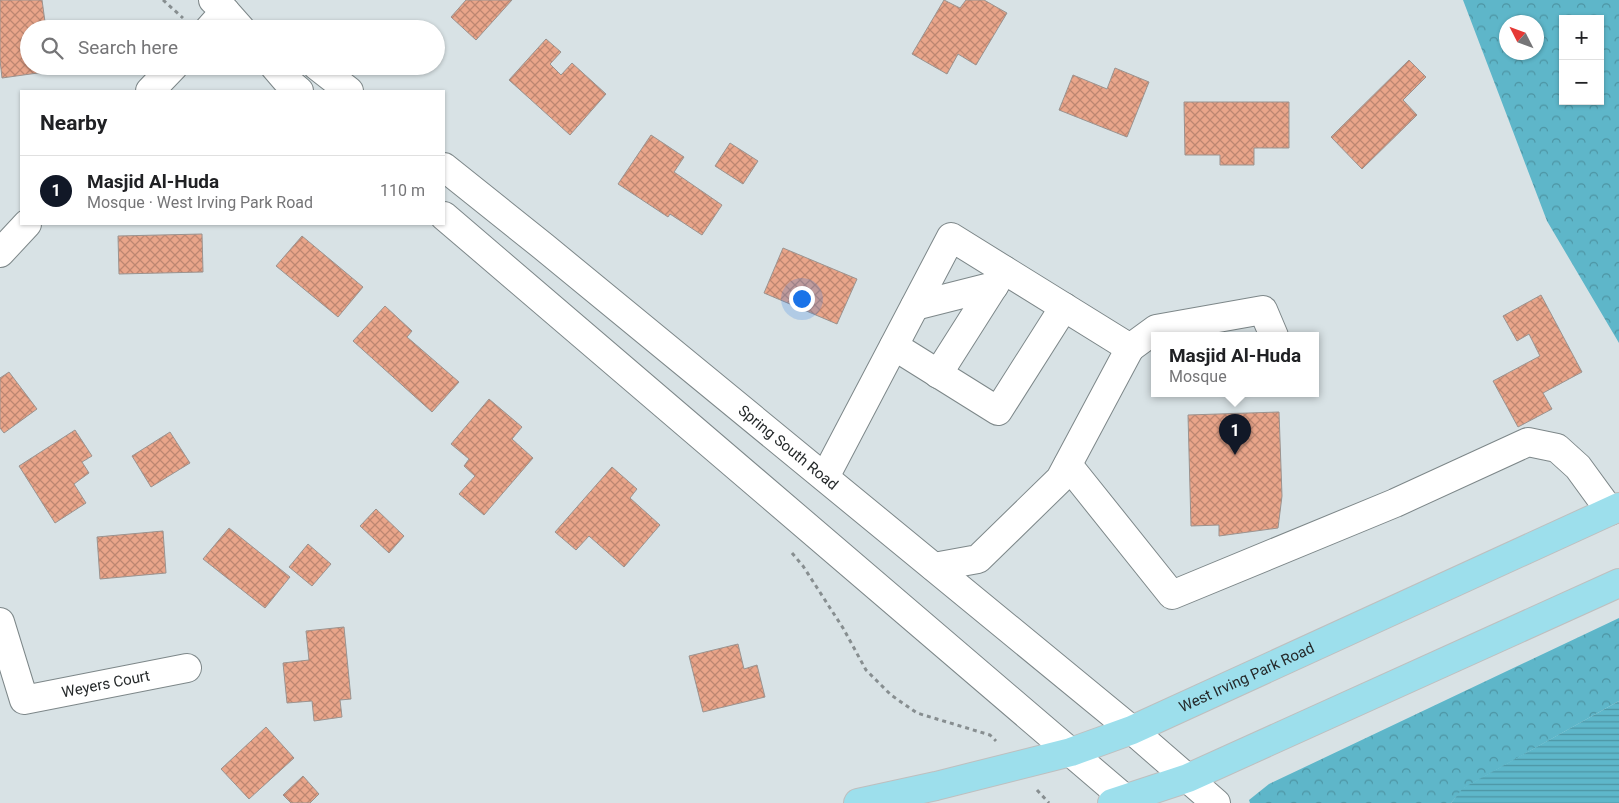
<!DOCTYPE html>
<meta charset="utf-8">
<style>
body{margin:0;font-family:Roboto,sans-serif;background:#f6f6f6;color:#202124}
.controls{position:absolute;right:15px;top:15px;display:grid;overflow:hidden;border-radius:0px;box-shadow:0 1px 4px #0004}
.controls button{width:45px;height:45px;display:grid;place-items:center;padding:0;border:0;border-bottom:1px solid #e0e0e0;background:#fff;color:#202124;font:25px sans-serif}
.compass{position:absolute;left:1499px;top:15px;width:45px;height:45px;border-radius:50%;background:#fff;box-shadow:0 1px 4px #0004;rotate:312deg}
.you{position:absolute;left:801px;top:298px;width:18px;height:18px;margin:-12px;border:4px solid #fff;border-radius:50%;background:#1a73e8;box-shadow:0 0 0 8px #1a73e833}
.badge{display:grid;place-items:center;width:32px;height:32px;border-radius:50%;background:#111827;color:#fff;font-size:16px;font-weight:700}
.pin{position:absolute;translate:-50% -41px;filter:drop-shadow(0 1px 2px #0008)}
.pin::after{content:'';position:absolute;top:26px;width:18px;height:15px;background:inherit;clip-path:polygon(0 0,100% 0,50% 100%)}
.popup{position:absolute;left:1151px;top:332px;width:168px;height:65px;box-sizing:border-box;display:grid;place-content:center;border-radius:0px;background:#fff;filter:drop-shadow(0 1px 4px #0005);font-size:16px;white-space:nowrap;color:#757577}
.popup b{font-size:19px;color:#202124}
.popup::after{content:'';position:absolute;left:50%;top:100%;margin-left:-10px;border:10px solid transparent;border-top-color:#fff}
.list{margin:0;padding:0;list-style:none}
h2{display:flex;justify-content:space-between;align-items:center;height:65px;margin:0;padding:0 20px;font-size:21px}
h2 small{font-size:16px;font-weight:400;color:#757577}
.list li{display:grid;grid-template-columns:32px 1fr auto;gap:15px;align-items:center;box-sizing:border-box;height:70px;padding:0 20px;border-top:1px solid #e0e0e0}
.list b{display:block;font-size:19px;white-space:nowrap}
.list p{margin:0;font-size:16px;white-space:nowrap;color:#757577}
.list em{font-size:16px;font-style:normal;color:#757577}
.icon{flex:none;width:28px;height:28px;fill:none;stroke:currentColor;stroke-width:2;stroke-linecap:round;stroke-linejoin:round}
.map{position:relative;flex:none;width:1619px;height:803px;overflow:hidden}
.search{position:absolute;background:#fff;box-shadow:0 1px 4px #0004;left:20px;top:20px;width:425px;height:55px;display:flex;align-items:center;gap:12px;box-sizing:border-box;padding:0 18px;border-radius:28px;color:#757577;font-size:19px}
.panel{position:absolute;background:#fff;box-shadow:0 1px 4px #0004;left:20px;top:90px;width:425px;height:135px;border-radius:0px}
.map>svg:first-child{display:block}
.forest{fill:url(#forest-crowns);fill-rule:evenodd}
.water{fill:url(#water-rules)}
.building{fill:url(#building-cross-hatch);stroke:#9b938f}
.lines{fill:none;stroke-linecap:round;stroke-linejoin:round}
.minor-casing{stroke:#7d8789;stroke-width:30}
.major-casing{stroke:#bebfbf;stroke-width:30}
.path{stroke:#878e90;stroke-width:3;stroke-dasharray:4 4;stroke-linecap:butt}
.minor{stroke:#fff;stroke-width:28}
.major{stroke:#9ddfec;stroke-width:28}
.labels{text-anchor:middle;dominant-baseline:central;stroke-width:4;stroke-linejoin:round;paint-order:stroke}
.street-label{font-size:15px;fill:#25292a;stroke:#d8e2e5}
</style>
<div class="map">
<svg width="1619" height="803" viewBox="0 0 1619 803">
<defs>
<pattern id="forest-crowns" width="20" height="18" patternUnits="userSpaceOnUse" patternTransform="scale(1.25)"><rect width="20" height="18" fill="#5eb6c9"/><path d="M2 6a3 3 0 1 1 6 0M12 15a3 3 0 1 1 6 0" fill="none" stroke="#4d94a3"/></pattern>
<pattern id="water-rules" width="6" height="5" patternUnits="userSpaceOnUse" patternTransform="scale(1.25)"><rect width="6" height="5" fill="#5eb7ca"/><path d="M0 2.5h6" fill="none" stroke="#4d95a4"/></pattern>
<pattern id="building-cross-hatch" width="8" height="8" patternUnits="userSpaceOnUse" patternTransform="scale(1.25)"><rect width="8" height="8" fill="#e9a58a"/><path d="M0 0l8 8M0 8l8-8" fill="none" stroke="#bd8671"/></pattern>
</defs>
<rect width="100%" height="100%" fill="#d8e2e5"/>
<path class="forest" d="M1463 0H1619V343L1547 221ZM1563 19H1600V101H1563ZM1506 22H1536V52H1506Z
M1619 618V701L1464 788 1451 803H1250L1249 800 1269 784Z"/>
<path class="water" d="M1619 701V803H1451L1463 788Z"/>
<path class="building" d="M0 0H42L46 29H29V66H51L52 71 2 78 0 60Z
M466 0H512L476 40 451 17Z
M944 0 960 8 966 0H984L1007 13 976 65 958 54 947 74 912 54Z
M546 39 561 52 550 64 561 75 572 63 606 94 570 135 509 80Z
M1409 60 1426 77 1403 100 1417 115 1362 169 1331 137Z
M1115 68 1149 82 1127 137 1059 110 1073 75 1107 89Z
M1184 102H1289V148H1254V165H1220V155H1185Z
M651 135 684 157 674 172 722 205 702 235 670 214 668 217 618 184Z
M730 143 758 161 743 184 715 166Z
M202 234 203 272 119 274 118 236Z
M302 236 363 287 338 317 276 266Z
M783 248 857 279 837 324 764 293Z
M1541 295 1582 372 1543 393 1552 409 1518 427 1493 381 1540 356 1529 334 1517 341 1503 316Z
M385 306 412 331 407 337 459 382 432 412 353 341Z
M9 372 37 409 4 433 0 428V378Z
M489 399 522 427 512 439 533 458 484 515 459 494 475 476 464 466 469 459 451 444Z
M1279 412 1282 496 1278 528 1219 536V525L1191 526 1188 415Z
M75 430 92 456 82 462 89 473 74 484 86 503 55 523 19 466Z
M170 432 190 463 151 487 132 456Z
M612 467 637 489 630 498 660 525 624 567 589 536 576 550 555 532Z
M376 509 404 536 389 553 360 526Z
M229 528 290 577 265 608 203 559Z
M163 531 166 573 100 579 97 537Z
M308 544 331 564 312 586 289 567Z
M344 627 351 699 340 700 342 717 314 721 312 701 287 703 283 663 309 660 306 631Z
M738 644 744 669 757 665 765 697 703 712 689 656Z
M266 727 294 758 249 799 221 769Z
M303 776 319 794 310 803H291L283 795Z"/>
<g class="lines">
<g class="minor-casing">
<g id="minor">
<path d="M213 0 225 11 241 29"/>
<path d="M209 29 225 11"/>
<path d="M274 66 286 80 299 91"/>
<path d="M317 66 349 91"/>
<path d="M150 91 174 66"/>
<path id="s1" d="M444 167 544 247 1132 730 1216 803"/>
<path d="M444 216 1130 803"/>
<path d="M0 253 27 224"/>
<path d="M915 306 994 286"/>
<path d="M894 346 998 411 1064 307"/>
<path d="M938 374 1004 270"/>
<path d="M1068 465 1172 595 1395 503 1528 442 1557 448 1578 467 1610 511"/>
<path d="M825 477 951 237 1130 348 1156 329 1263 310 1274 336"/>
<path d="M934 567 978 559 1060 479 1130 348"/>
<path id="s2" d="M0 622 24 700 187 668"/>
</g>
</g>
<g class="major-casing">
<g id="major">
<path id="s3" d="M858 803 936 786 1071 752 1132 730 1619 507"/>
<path d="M1112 803 1188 778 1619 583"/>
</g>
</g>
<path class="path" d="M163 0 183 18
M237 66 246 74
M792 553 803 566 843 628 866 670 891 695 917 713 990 735 996 741
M1037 790 1049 803"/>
<use href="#minor" class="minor"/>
<use href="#major" class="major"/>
</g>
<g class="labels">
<g class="street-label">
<text stroke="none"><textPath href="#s1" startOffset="444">Spring South Road</textPath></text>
<text stroke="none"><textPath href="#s3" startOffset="410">West Irving Park Road</textPath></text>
<text stroke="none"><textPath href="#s2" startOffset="165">Weyers Court</textPath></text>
</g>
</g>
</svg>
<div class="controls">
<button>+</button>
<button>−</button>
</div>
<svg class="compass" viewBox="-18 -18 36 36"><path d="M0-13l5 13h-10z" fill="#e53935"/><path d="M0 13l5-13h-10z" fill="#757577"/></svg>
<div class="you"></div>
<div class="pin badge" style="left:1235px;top:455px">1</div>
<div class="popup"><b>Masjid Al-Huda</b>Mosque</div>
<div class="search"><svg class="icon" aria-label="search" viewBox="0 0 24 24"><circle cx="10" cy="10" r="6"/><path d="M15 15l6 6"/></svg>Search here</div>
<section class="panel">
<h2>Nearby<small></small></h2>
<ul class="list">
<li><span class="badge">1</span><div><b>Masjid Al-Huda</b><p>Mosque · West Irving Park Road</p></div><em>110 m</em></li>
</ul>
</section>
</div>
